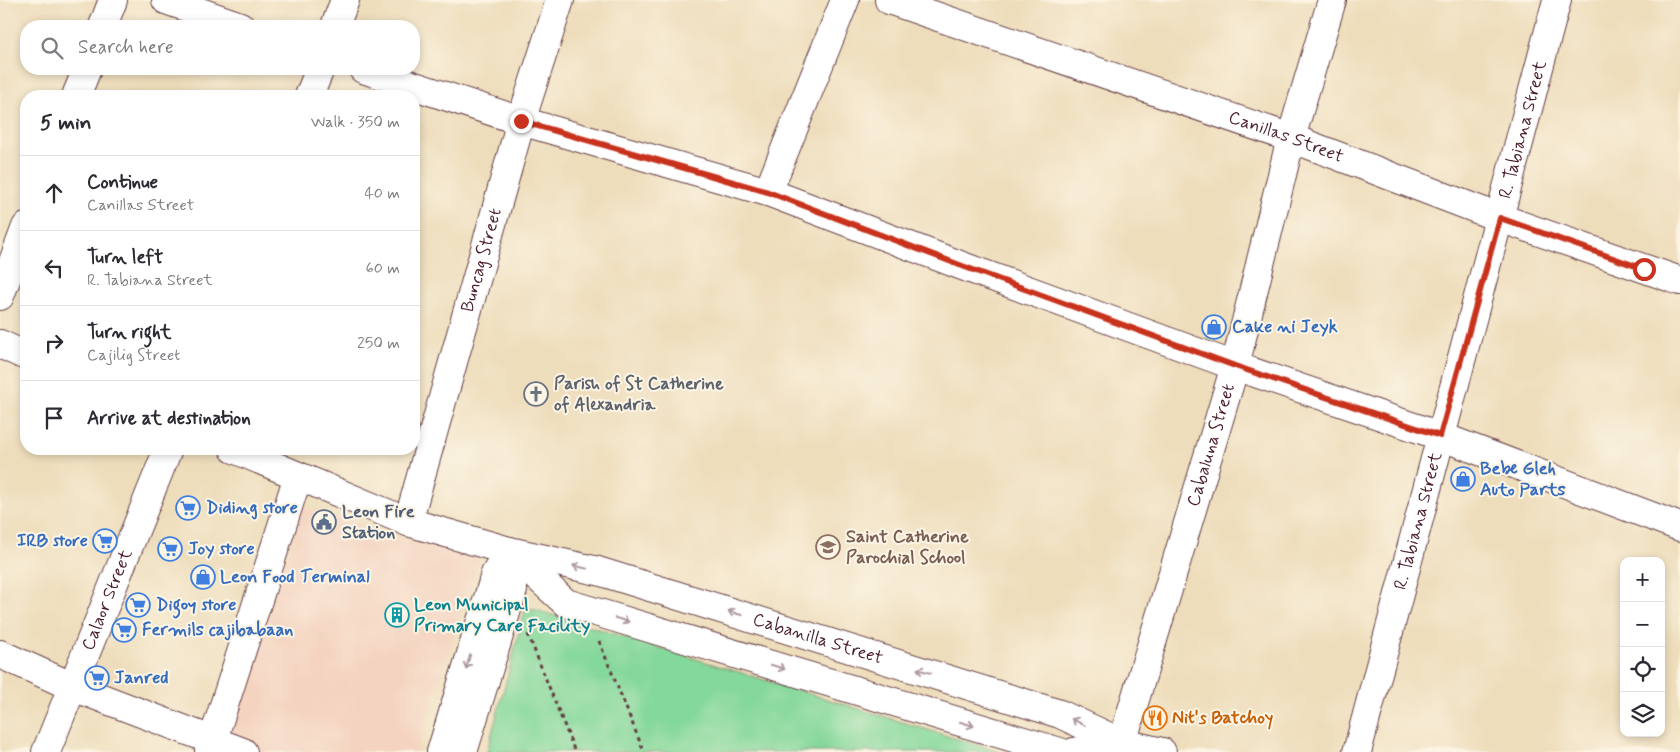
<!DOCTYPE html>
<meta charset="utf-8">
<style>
body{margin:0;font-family:Mynerve,sans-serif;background:#f2f2f3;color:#2b2b33}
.controls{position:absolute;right:15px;bottom:15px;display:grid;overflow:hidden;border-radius:10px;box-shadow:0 2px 8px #0003}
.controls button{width:45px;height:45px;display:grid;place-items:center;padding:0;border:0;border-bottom:1px solid #e1e1e2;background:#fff;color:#2b2b33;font:25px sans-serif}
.stop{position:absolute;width:15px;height:15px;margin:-11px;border:4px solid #c8321e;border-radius:50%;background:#fff}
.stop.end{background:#c8321e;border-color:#fff;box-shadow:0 1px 5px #0008}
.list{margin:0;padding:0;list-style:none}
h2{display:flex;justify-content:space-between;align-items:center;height:65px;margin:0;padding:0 20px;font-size:21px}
h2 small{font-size:16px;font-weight:400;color:#7c7c81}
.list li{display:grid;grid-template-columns:32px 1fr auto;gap:15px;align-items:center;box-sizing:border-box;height:75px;padding:0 20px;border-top:1px solid #e1e1e2}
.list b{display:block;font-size:19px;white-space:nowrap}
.list p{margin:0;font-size:16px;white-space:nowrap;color:#7c7c81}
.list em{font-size:16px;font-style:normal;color:#7c7c81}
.icon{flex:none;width:28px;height:28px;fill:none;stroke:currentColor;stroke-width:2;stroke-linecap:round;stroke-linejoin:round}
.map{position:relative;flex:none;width:1680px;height:752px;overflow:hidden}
.search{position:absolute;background:#fff;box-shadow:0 2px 8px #0003;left:20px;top:20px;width:400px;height:55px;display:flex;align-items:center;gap:12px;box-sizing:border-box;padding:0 18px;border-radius:20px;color:#7c7c81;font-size:19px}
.panel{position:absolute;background:#fff;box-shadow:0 2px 8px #0003;left:20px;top:90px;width:400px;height:365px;border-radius:20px}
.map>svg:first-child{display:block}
.built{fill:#f4d3c0}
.green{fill:#85d89b;stroke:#687c63}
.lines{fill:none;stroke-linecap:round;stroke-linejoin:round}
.minor-casing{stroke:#633c41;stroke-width:30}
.path{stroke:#633c41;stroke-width:3;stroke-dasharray:4 4;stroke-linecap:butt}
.minor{stroke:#fff;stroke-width:28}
.oneway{stroke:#ae9aa0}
.route{stroke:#c8321e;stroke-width:6}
.labels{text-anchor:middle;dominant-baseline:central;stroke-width:4;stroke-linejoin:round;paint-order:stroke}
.street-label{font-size:18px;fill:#4a1f2b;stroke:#fcf5e5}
.shop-label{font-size:18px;font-weight:bold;fill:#366cbe;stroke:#fcf5e5;text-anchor:start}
.worship-label{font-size:18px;font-weight:bold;fill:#5b616d;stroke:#fcf5e5;text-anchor:start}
.service-label{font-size:18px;font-weight:bold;fill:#4e5e75;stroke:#fcf5e5;text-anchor:start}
.education-label{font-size:18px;font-weight:bold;fill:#785e54;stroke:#fcf5e5;text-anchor:start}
.culture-label{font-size:18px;font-weight:bold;fill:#0d838f;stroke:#fcf5e5;text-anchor:start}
.food-label{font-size:18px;font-weight:bold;fill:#c56008;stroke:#fcf5e5;text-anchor:start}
</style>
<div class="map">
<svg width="1680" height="752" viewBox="0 0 1680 752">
<rect width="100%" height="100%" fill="#fcf5e5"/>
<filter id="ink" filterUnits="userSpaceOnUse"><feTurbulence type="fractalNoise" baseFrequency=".02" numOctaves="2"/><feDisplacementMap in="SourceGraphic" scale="10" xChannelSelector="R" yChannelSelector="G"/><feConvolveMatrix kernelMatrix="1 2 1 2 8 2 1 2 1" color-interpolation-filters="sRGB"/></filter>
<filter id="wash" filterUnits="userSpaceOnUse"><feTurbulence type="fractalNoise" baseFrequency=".0096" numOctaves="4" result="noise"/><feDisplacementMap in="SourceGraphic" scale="20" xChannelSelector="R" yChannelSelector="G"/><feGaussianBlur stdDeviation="1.12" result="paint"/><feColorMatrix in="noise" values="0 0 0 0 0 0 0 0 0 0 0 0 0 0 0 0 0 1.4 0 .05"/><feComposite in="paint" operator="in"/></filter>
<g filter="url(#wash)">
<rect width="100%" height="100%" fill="#edb"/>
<path class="built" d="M302 507 479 560 416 752H226Z"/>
<path class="green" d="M526 607 1000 752H487Z"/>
</g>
<g filter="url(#ink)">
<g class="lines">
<g class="minor-casing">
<g id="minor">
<path d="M166 0 240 26"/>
<path id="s1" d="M889 0 1291 138 1500 218 1680 281"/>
<path d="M103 26 113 0"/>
<path d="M335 26 345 0"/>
<path d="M363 69 521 121 768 192 965 267 1235 366 1440 436 1680 527"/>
<path d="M76 96 87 69"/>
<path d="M309 96 320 69"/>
<path d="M768 192 845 0"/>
<path d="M0 296 26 227"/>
<path d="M0 344 26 356"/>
<path id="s2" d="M234 449 408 522 509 551 598 571 1060 714 1122 743 1162 752"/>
<path id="s3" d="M408 522 521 121 560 0"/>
<path d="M510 552 566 603 1060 752"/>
<path d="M0 654 73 687 243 752"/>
<path id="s4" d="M46 752 168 449"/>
<path d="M209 752 298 476"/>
<path d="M441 752 492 585 495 574 509 551"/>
<path d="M463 752 513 590 509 551"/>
<path d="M1074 752 1122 743"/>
<path id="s5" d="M1121 752 1122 743 1235 366 1291 138 1332 0"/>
<path id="s6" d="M1357 752C1423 501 1492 251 1557 0"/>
</g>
</g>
<path class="path" d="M528 634 575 752
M599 641 644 752"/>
<use href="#minor" class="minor"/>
</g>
<defs><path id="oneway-shaft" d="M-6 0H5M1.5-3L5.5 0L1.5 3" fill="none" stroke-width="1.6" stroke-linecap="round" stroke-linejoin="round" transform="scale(1.25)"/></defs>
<g class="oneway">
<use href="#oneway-shaft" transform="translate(580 567) rotate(-167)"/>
<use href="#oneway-shaft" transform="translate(735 613) rotate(-163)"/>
<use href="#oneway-shaft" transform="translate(622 620) rotate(17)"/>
<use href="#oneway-shaft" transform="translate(468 662) rotate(107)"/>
<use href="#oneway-shaft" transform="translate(778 667) rotate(17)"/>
<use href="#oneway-shaft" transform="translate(924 671) rotate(-163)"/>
<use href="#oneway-shaft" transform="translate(1078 722) rotate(-154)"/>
<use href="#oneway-shaft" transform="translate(967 724) rotate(17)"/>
</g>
</g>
<g class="lines" filter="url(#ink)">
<path class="route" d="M521 121 768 192 965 267 1235 366 1440 436 1500 218 1644 269"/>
</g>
<defs>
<g id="shop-ring" transform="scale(1.25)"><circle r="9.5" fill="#fcf5e5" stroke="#3f7fe0" stroke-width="1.5"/><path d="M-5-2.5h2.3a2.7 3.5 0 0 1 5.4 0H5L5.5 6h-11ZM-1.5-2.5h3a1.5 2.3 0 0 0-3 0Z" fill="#3f7fe0"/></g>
<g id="church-ring" transform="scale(1.25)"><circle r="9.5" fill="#fcf5e5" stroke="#6b7280" stroke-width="1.5"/><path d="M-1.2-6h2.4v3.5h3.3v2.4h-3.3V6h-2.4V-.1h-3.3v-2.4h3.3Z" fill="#6b7280"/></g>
<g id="supermarket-ring" transform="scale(1.25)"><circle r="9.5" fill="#fcf5e5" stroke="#3f7fe0" stroke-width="1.5"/><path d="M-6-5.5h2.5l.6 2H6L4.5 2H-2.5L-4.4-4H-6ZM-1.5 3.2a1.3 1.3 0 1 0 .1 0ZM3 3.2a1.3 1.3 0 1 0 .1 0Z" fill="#3f7fe0"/></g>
<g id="civic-ring" transform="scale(1.25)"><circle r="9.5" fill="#fcf5e5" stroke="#5c6f8a" stroke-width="1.5"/><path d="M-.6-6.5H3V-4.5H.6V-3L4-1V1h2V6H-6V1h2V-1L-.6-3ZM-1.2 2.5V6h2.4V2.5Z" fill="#5c6f8a"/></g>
<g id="school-ring" transform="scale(1.25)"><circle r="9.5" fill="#fcf5e5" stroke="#8d6e63" stroke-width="1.5"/><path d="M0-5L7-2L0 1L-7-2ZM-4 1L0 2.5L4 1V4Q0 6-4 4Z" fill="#8d6e63"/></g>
<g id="building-ring" transform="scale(1.25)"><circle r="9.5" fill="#fcf5e5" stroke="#0f9aa8" stroke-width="1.5"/><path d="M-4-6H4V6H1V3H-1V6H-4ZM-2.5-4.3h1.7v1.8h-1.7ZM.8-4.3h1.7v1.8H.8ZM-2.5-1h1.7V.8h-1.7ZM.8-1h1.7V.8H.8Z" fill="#0f9aa8"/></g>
<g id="restaurant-ring" transform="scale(1.25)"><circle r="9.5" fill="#fcf5e5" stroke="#e8710a" stroke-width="1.5"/><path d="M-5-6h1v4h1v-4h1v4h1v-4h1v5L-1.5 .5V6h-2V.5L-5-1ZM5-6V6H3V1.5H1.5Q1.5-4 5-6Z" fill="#e8710a"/></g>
</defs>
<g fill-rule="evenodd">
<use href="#shop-ring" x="1214" y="327"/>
<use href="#church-ring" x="536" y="394"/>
<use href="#shop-ring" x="1463" y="479"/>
<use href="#supermarket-ring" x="188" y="508"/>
<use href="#civic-ring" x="324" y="522"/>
<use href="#supermarket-ring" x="105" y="541"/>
<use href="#school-ring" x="828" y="547"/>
<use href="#supermarket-ring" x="170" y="549"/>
<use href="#shop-ring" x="203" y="577"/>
<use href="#supermarket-ring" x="138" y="605"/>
<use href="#building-ring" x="397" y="615"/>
<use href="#supermarket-ring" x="124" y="630"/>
<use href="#supermarket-ring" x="97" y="678"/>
<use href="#restaurant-ring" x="1155" y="718"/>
</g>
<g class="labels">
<g class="street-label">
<text stroke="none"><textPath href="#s6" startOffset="644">R. Tabiana Street</textPath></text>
<text stroke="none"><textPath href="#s1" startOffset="420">Canillas Street</textPath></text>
<text stroke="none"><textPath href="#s3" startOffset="272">Buncag Street</textPath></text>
<text stroke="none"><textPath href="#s5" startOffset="320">Cabaluna Street</textPath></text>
<text stroke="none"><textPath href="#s6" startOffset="239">R. Tabiana Street</textPath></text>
<text stroke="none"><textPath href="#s4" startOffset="164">Calaor Street</textPath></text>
<text stroke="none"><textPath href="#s2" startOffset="615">Cabanilla Street</textPath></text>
</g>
<g class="shop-label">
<text x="1232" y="327">Cake ni Jeyk</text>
<text x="1480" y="469">Bebe Gleh<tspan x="1480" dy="21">Auto Parts</tspan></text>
<text x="206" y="508">Diding store</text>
<text x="88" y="541" text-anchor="end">IRB store</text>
<text x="188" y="549">Joy store</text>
<text x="220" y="577">Leon Food Terminal</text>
<text x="156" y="605">Digoy store</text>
<text x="142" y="630">Fermils cajibabaan</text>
<text x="114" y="678">Janred</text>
</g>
<g class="worship-label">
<text x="554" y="384">Parish of St Catherine<tspan x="554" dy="21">of Alexandria</tspan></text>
</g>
<g class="service-label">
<text x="342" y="512">Leon Fire<tspan x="342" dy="21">Station</tspan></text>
</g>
<g class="education-label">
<text x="846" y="537">Saint Catherine<tspan x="846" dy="21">Parochial School</tspan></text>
</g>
<g class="culture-label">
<text x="414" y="605">Leon Municipal<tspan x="414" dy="21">Primary Care Facility</tspan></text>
</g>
<g class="food-label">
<text x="1172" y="718">Nit's Batchoy</text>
</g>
</g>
</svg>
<div class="controls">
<button>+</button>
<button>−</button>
<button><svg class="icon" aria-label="locate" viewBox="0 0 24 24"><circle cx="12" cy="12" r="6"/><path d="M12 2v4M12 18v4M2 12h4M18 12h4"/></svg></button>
<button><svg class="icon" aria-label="layers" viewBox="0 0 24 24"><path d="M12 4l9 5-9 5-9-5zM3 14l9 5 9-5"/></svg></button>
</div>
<div class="stop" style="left:1644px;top:269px"></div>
<div class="stop end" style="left:521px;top:121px"></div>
<div class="search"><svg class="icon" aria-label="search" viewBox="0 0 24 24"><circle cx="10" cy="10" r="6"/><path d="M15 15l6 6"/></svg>Search here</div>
<section class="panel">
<h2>5 min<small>Walk · 350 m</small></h2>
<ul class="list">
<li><svg class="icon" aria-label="ahead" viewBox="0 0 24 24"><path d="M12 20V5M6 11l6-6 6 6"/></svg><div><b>Continue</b><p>Canillas Street</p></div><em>40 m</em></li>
<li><svg class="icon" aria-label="left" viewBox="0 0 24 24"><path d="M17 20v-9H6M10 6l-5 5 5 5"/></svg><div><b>Turn left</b><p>R. Tabiana Street</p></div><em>60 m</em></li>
<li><svg class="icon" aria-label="right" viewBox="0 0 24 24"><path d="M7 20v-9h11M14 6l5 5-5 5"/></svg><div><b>Turn right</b><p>Cajilig Street</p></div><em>250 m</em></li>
<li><svg class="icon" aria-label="arrive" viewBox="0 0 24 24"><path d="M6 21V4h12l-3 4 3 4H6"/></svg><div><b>Arrive at destination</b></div></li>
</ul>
</section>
</div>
